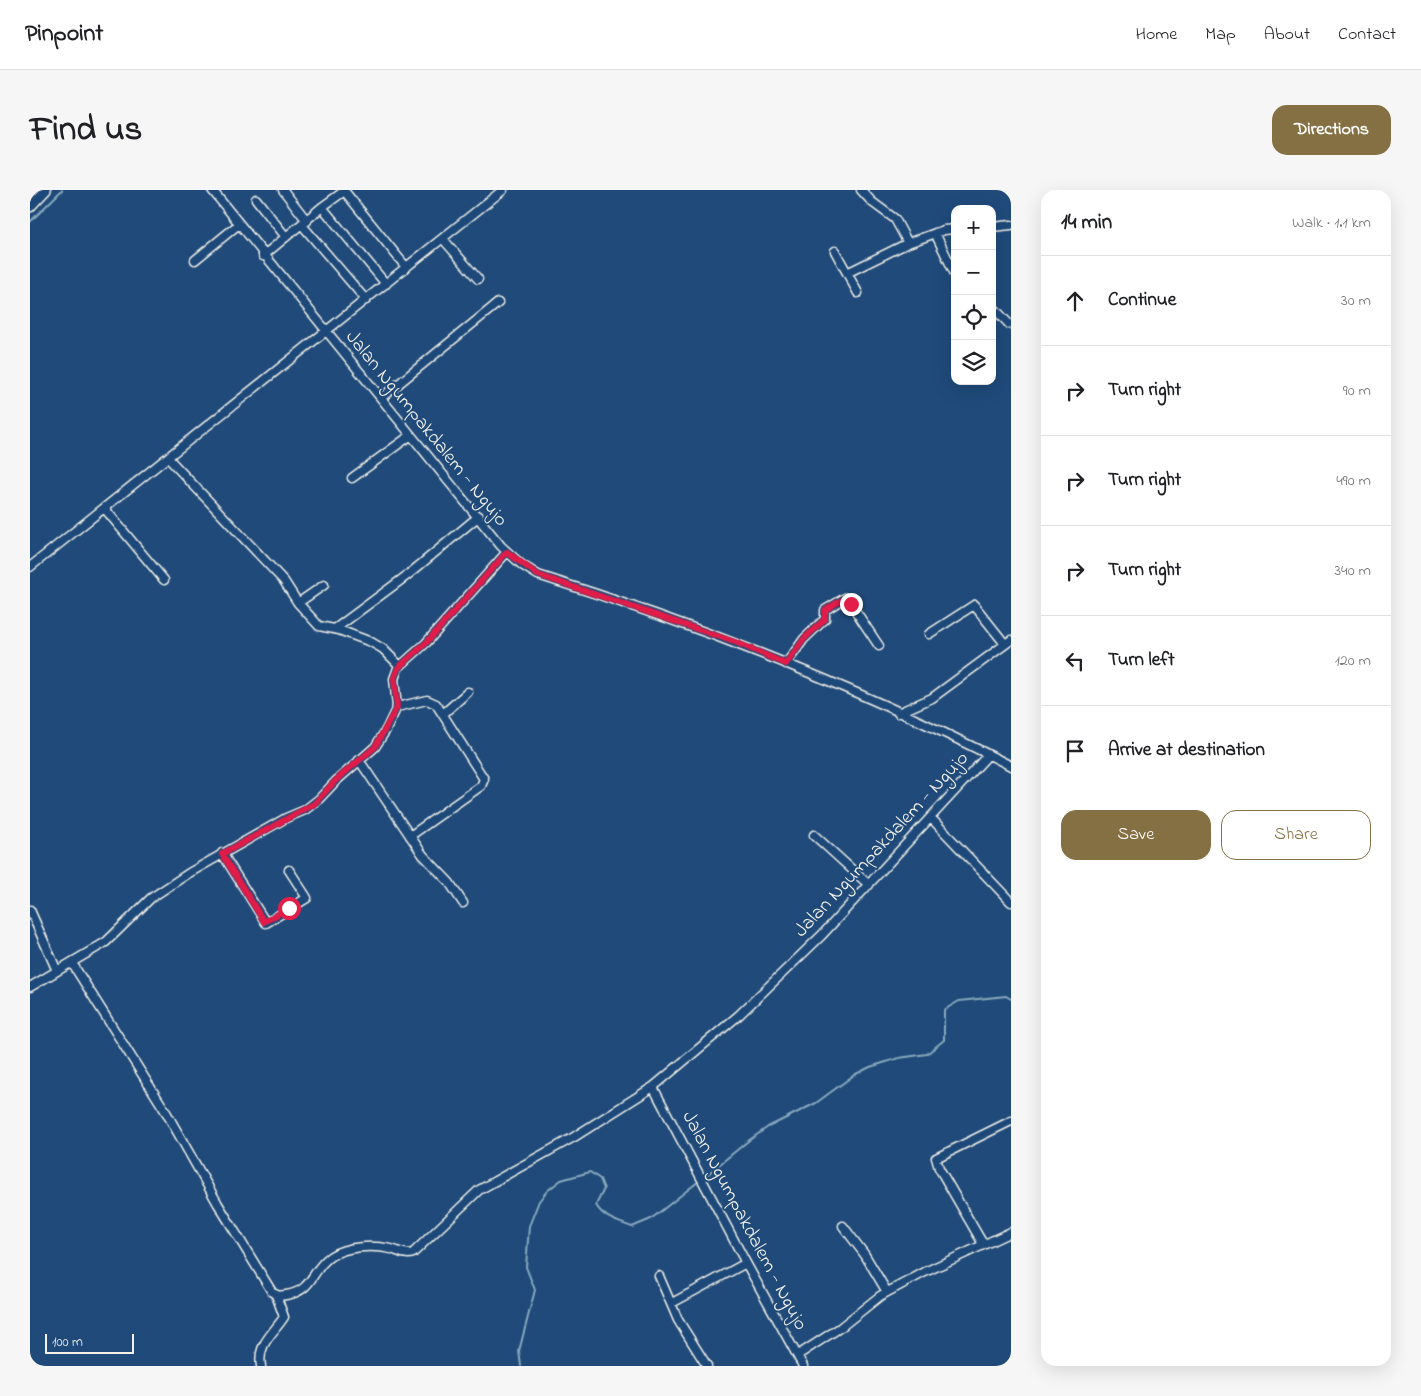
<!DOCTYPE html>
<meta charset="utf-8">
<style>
body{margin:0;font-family:"Indie Flower",sans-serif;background:#f6f6f6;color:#202124}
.controls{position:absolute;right:15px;top:15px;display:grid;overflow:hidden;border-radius:10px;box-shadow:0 5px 20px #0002}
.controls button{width:45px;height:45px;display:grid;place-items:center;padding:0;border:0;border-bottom:1px solid #e0e0e0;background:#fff;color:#202124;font:25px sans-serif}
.scale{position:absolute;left:15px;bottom:12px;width:89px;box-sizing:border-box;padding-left:5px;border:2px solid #f4f1e8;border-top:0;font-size:14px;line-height:18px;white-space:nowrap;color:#f4f1e8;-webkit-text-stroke:4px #1f4a7a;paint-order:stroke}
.stop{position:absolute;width:15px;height:15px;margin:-11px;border:4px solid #e11d48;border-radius:50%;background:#fff}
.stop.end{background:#e11d48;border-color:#fff;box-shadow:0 1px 5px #0008}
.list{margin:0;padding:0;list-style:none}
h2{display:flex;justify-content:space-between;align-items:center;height:65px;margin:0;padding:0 20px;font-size:21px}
h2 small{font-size:16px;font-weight:400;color:#757577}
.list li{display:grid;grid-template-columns:32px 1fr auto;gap:15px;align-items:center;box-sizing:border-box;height:90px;padding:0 20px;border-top:1px solid #e0e0e0}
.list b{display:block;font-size:19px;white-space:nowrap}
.list em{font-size:16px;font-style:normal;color:#757577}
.actions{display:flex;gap:10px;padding:15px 20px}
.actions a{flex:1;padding:11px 0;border:1px solid #847042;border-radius:15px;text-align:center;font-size:18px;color:#847042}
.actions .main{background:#847042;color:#fff}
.icon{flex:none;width:28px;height:28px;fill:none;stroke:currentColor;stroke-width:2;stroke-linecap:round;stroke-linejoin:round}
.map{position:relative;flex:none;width:981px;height:1176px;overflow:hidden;border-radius:15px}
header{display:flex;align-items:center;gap:30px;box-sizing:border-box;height:70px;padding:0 25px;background:#fff;border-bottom:1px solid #e0e0e0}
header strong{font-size:24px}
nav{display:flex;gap:28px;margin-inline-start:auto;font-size:18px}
.intro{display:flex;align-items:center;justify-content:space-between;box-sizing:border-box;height:120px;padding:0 30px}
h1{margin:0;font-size:35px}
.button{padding:12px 22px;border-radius:15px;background:#847042;color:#fff;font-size:18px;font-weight:700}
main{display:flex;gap:30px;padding:0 30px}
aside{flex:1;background:#fff;border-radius:15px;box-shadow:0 5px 20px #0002}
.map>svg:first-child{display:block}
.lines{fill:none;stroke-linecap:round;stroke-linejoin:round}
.stream{stroke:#89a9bc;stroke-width:2}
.minor-casing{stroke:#f4f1e8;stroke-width:11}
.major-casing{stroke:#f4f1e8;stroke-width:12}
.minor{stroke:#1f4a7a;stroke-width:8}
.major{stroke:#1f4a7a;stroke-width:9}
.route{stroke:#e11d48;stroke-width:6}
.labels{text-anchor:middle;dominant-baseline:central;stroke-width:4;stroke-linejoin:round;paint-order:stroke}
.street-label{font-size:20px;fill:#f4f1e8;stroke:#1f4a7a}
</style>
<header>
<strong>Pinpoint</strong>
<nav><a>Home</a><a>Map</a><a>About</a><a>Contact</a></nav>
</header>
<div class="intro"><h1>Find us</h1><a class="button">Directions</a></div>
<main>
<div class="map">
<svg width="981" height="1176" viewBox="0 0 981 1176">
<rect width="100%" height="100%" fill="#1f4a7a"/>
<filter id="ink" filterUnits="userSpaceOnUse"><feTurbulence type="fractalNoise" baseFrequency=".02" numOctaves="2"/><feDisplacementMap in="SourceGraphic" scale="10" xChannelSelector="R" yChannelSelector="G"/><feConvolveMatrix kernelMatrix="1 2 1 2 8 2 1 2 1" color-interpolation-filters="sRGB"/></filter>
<g filter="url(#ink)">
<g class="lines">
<path class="stream" d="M0 32 32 0
M673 988 718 951 738 937 786 913 824 885 840 877 869 868 897 864 914 850V820L929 811 976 806 981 809
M491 1176 489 1161 505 1100 496 1077 499 1036 509 1011 517 1001 531 990 560 982 570 989 574 999 566 1015C573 1028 589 1032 602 1037L621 1029 669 991"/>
<g class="minor-casing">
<path id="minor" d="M182 0 471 356 492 375 508 385C670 436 830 498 981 576
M253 0 277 31
M831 0 842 12 865 29 878 53 914 40 925 39
M226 9 256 47
M292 17 313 2 316 3 376 77
M272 35 336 110
M962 37 981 35
M905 43 925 84
M413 49 448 89
M805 61 828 103
M233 66 292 17 356 94
M165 70 209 34
M817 83 878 53
M962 116 979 134
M351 208 468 113
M139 269 254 391 268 413 294 395
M322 288 381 245
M75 319 134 390
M0 377 473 0
M268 413 289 436 309 440 341 452 353 459 370 476
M305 439 379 384 449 326
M899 444 944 415 975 454
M756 474 774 449 795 429V420L815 408 821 414 849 456
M367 517 397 510 406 514 454 589 451 596 380 646
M868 523 902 508 981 450
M413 524 438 502
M329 570 393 665 419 692 433 713
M901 628 981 712
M784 645 839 695
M192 663 236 733 277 708 259 680
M0 720 27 781
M42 773 136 922 188 1014 242 1102C247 1106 250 1106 256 1105 284 1101 281 1079 301 1066 317 1056 343 1055 361 1059 369 1061 375 1066 383 1063L449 1000 544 947 623 897
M0 797 76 752 121 708 159 683 256 628 275 620 289 609 306 591 345 557 356 540 367 517 364 489 368 478 396 453 477 362
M813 1036 835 1065 857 1102
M953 1054 909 978 906 968 981 931
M629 1086 648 1130 677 1176
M642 1113 716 1073
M768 1165 811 1137 850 1106 895 1082 981 1042
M231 1176C227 1154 243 1144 254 1127L246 1105
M773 1176 716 1073 623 897 709 825 792 745 958 565"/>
</g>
<g class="major-casing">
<path id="major" d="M0 17 16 0"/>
</g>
<use href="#minor" class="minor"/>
<use href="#major" class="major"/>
</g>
</g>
<g class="lines" filter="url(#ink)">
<path class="route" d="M259 718 234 732 192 664 284 614 306 590 345 557 367 517 364 488 368 478 396 453 477 362 508 385 705 452 756 474 774 449 795 429V420L815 408 821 414"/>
</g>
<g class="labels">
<g class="street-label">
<text transform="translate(396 239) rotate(51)">Jalan Ngumpakdalem - Ngujo</text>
<text transform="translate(852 655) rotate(-47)">Jalan Ngumpakdalem - Ngujo</text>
<text transform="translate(714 1031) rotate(62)">Jalan Ngumpakdalem - Ngujo</text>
</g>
</g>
</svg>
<div class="controls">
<button>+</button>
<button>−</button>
<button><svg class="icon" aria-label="locate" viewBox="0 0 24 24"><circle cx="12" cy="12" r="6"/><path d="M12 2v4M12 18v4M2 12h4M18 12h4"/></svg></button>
<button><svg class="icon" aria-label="layers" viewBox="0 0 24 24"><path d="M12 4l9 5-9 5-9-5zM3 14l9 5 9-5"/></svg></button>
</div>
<div class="scale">100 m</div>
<div class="stop" style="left:259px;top:718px"></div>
<div class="stop end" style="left:821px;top:414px"></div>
</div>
<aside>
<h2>14 min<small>Walk · 1.1 km</small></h2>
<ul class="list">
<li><svg class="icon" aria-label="ahead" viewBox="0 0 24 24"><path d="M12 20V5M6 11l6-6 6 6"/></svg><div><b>Continue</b></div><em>30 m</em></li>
<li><svg class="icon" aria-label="right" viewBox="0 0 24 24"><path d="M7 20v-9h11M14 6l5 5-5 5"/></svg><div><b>Turn right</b></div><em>90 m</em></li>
<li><svg class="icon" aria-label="right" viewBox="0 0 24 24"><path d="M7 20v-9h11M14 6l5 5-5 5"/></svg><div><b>Turn right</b></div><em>490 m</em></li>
<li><svg class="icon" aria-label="right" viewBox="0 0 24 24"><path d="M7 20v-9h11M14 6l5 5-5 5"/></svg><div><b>Turn right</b></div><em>340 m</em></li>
<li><svg class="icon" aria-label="left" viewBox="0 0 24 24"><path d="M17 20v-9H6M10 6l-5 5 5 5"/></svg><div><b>Turn left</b></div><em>120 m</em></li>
<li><svg class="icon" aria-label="arrive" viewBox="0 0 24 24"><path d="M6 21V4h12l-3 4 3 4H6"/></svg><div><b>Arrive at destination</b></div></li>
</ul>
<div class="actions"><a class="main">Save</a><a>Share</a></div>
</aside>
</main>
